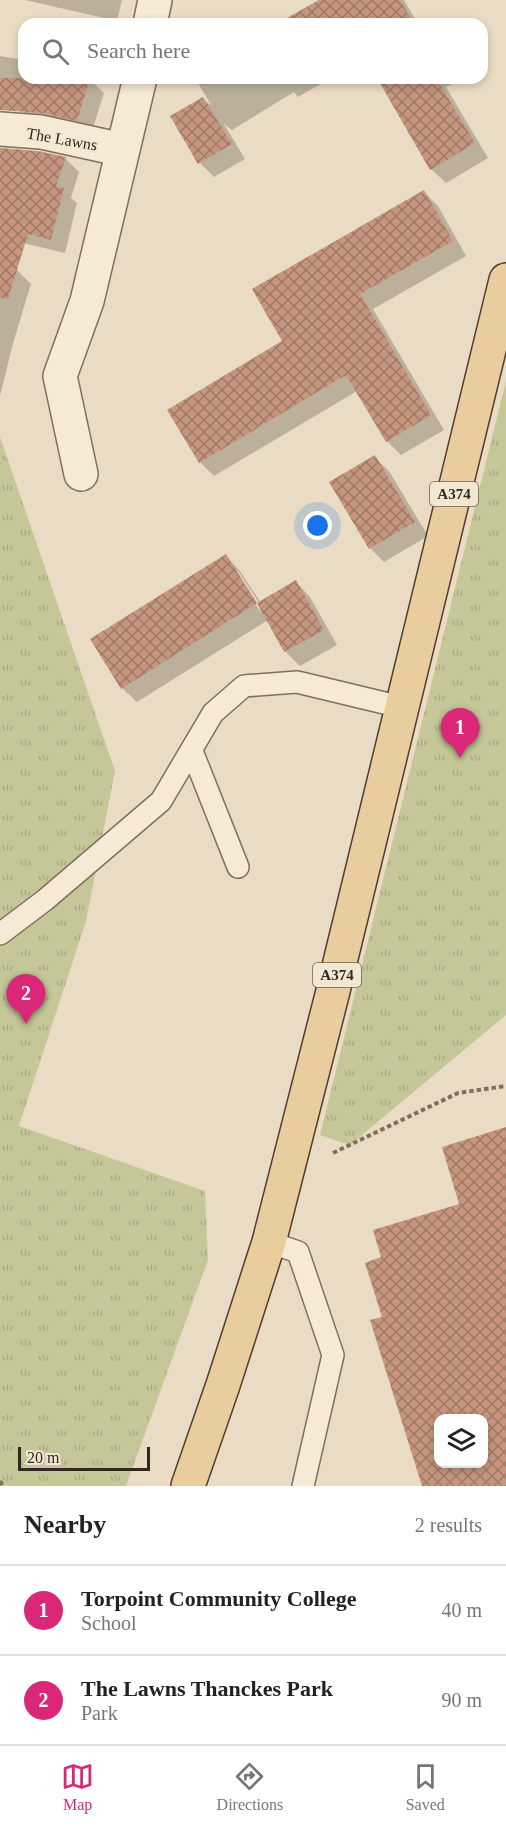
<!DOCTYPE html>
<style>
body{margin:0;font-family:"Times New Roman",serif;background:#f2f2f2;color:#222}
.controls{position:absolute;right:18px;bottom:18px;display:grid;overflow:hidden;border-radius:12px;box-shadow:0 3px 9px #0003}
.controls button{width:54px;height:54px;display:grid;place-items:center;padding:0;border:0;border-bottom:2px solid #e0e0e0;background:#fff;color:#222;font:30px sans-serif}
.scale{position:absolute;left:18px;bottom:15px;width:132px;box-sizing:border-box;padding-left:6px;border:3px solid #34271f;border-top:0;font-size:16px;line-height:21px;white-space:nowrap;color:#34271f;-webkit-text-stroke:4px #f2e7d3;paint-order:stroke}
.you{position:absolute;left:318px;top:526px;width:21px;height:21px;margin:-15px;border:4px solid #fff;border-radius:50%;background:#1a73e8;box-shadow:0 0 0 9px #1a73e833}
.badge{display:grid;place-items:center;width:39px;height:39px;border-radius:50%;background:#db2777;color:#fff;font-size:20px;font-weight:700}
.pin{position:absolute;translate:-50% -50px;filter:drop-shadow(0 2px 3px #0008)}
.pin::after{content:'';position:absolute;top:32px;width:21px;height:18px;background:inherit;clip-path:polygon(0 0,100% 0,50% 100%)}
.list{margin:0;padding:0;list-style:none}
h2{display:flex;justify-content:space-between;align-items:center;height:78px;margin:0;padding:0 24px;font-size:26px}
h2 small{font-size:20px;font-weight:400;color:#767676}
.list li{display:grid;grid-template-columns:39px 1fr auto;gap:18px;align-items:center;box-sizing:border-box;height:90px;padding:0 24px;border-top:2px solid #e0e0e0}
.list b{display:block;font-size:22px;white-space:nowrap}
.list p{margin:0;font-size:20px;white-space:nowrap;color:#767676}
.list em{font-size:20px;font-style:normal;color:#767676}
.icon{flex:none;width:33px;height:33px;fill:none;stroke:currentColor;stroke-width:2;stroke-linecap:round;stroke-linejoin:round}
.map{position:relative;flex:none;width:506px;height:1486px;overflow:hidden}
.search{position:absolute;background:#fff;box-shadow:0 3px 9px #0003;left:18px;right:18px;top:18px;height:66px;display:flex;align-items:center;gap:15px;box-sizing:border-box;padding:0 21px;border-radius:18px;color:#767676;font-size:22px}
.sheet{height:258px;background:#fff}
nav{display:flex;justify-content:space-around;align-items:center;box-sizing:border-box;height:84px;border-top:2px solid #e0e0e0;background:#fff;font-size:16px;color:#767676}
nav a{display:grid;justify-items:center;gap:3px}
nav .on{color:#db2777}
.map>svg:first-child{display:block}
.park{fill:url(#park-tufts)}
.shadow{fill:#0003;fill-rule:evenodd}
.building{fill:url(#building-cross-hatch);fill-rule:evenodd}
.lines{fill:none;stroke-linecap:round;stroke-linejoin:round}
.lane-casing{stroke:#826e5c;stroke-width:24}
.street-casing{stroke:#826e5c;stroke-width:36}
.primary-casing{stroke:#513d30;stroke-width:36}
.path{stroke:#826e5c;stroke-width:4;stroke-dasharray:4.5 3;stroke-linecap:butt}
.lane{stroke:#f5ead6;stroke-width:21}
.street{stroke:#f5ead6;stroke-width:33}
.primary{stroke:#eacd9f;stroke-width:33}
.labels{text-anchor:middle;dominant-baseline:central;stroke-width:5;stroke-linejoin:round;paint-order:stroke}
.shield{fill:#f2e7d3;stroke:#6d6155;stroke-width:1.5}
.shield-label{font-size:15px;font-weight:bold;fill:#34271f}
.street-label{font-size:16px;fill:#34271f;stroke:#f2e7d3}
</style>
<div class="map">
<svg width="506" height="1486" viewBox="0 0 506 1486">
<defs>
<pattern id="park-tufts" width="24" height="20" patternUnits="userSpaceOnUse" patternTransform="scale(1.5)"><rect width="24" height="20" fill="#c5c799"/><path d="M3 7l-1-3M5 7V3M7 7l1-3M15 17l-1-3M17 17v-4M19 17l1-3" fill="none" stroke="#aaab83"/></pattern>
<pattern id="building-cross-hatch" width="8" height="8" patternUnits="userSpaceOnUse" patternTransform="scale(1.5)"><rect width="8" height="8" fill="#c5967d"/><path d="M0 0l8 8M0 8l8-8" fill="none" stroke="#a17a66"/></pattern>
</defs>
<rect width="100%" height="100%" fill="#eadcc4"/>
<path class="park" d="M506 381V1015L350 1145 320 1135Z
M0 437 115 771 86 921 19 1126 205 1191 208 1260 126 1486H0Z"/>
<path class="shadow" d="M25 0H122L117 21Z
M322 0H404L418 24H279Z
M0 56 24 60V78L89 79 104 93 91 134 36 125 22 111 0 104Z
M195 78H331L298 97 294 92 232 130 224 124 245 159 214 177 200 163 203 99 211 105Z
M378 78H451L454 83 446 87 488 158 446 183 431 169Z
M65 158 79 172 71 198 77 203 65 253 15 241Z
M424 192 438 206 466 256 373 309 444 430 401 455 387 441 357 391 214 476 200 462 284 341Z
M0 264 17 270 31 284 13 343 0 396Z
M374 457 389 471 428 536 384 562 370 548Z
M226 556 240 571 261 603 296 582 310 597 337 645 300 666 286 652 268 620 137 702 122 688ZM235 571H238L263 609 260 611Z
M506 1129V1486H423L372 1321 384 1318 383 1258 461 1205ZM438 1418H484V1464H438Z"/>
<path class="building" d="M319 0H400L414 24H276Z
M0 78H90L77 121 43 113 0 110Z
M377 78H436L475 143 430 170Z
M203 97 232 144 198 164 170 116Z
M0 148 38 151 66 157 56 186 64 188 51 240 28 234 8 299 0 298Z
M424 190 453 241 360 294 431 415 386 442 346 375 199 463 167 410 282 341 252 289Z
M375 455 415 522 369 549 329 482Z
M226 554 257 603 121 689 90 639Z
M296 580 324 630 284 652 257 603Z
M506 1127V1486H422L370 1320 382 1317 365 1263 381 1257 373 1230 459 1204 442 1147ZM438 1419H483V1464H438Z"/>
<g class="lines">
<g class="lane-casing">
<path id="lane" d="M192 751 238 867
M0 934 45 900 161 801 213 713 244 686 297 682 401 707
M269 1242 298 1252 333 1355 303 1486"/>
</g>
<g class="street-casing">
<path id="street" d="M150 24 155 0
M0 129 41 132 123 150
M81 474 60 376 87 301 140 78"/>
</g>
<g class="primary-casing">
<path id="primary" d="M188 1486 223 1385 269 1242 333 991 506 280"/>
</g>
<path class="path" d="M333 1153 458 1093 506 1086
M0 1481 3 1486"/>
<use href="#lane" class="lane"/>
<use href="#street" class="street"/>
<use href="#primary" class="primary"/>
</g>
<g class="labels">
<g class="shield">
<rect x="430" y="482" width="48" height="24" rx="4.5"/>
<rect x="313" y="963" width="48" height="24" rx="4.5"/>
</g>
<g class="shield-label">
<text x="454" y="494">A374</text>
<text x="337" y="975">A374</text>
</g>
<g class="street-label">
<text transform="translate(62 139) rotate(10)">The Lawns</text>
</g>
</g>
</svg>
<div class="controls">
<button><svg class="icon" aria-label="layers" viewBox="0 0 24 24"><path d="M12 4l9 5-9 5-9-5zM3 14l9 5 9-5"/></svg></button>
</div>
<div class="scale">20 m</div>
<div class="you"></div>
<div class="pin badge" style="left:460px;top:758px">1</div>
<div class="pin badge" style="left:26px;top:1024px">2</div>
<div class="search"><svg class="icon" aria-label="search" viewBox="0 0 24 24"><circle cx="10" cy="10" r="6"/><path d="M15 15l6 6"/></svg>Search here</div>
</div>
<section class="sheet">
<h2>Nearby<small>2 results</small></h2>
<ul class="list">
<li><span class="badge">1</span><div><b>Torpoint Community College</b><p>School</p></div><em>40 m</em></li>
<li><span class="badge">2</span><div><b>The Lawns Thanckes Park</b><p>Park</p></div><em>90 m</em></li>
</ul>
</section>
<nav>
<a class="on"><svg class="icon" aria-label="map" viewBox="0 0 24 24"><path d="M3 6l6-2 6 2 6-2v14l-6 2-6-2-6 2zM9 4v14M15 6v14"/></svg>Map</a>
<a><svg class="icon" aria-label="directions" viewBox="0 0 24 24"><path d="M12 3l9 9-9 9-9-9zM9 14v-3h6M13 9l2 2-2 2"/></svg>Directions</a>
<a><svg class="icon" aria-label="saved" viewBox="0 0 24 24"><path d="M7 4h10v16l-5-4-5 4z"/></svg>Saved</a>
</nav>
